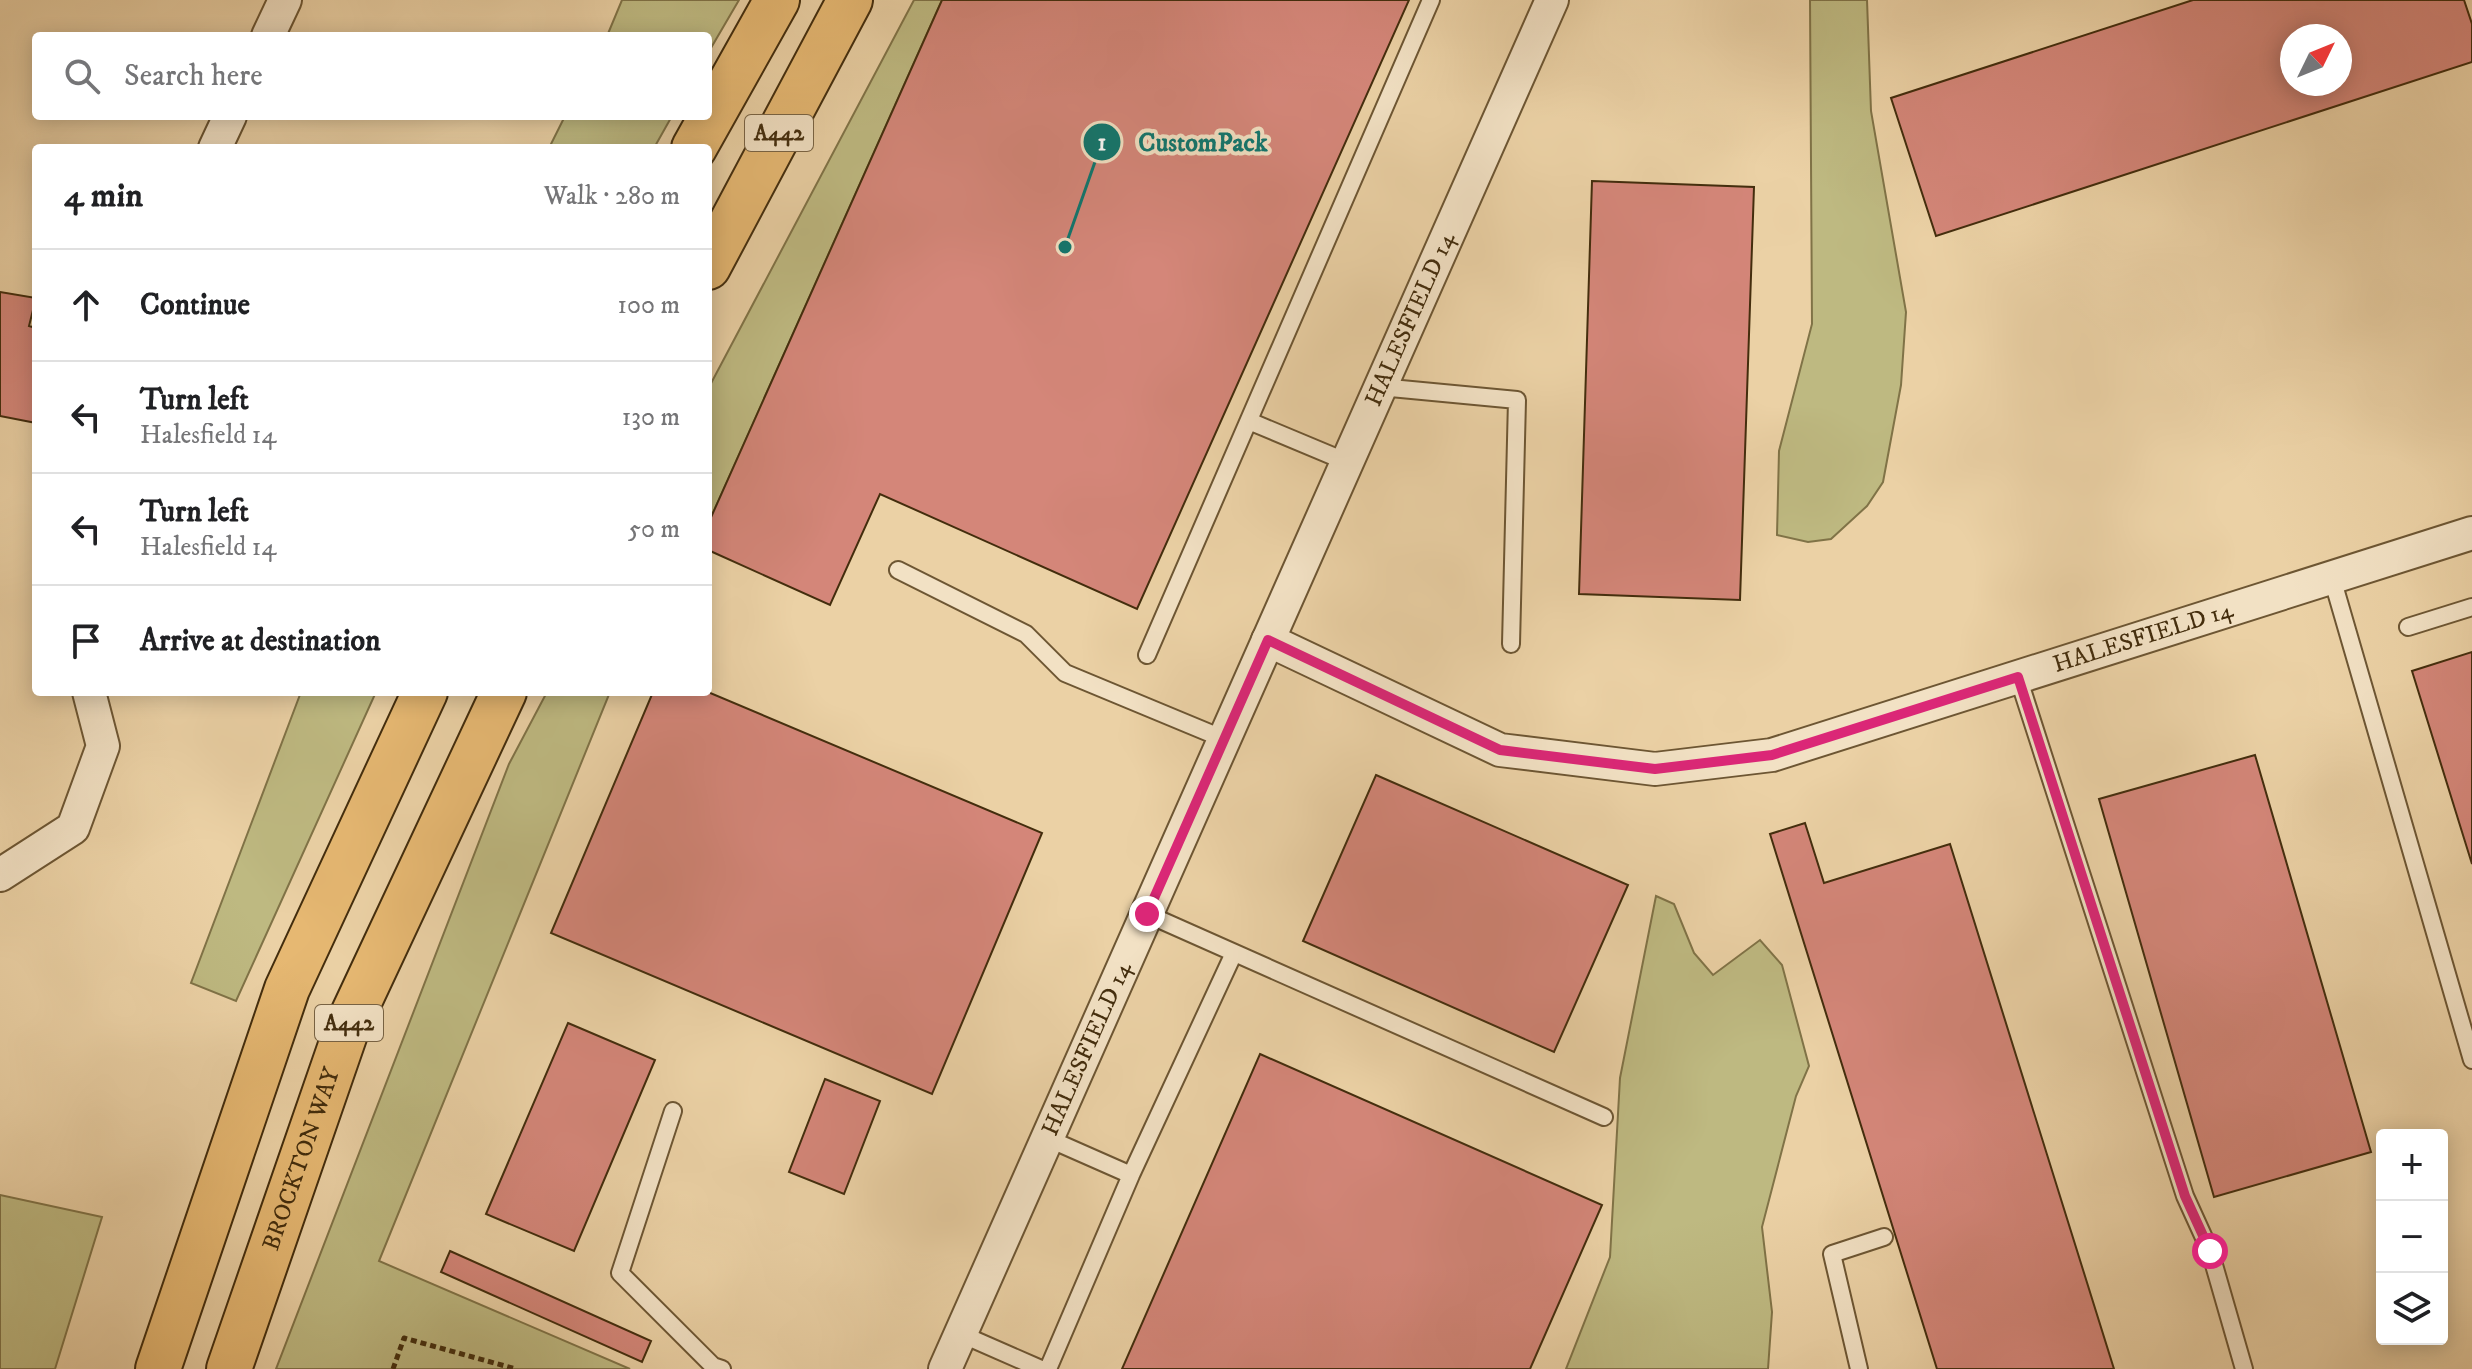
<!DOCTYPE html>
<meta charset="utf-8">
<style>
body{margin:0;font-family:"IM FELL DW Pica",serif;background:#f6f6f6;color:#202124}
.controls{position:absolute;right:24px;bottom:24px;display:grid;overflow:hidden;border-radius:8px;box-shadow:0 4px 20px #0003}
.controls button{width:72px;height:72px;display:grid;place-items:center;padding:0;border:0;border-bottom:2px solid #e0e0e0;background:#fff;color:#202124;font:40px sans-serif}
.compass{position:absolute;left:2280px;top:24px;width:72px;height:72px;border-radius:50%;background:#fff;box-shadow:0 4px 20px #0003;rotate:47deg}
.stop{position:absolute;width:24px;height:24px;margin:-18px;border:6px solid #db2777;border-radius:50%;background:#fff}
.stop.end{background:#db2777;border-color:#fff;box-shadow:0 2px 8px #0008}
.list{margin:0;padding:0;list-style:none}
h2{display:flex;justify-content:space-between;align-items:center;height:104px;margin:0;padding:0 32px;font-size:34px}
h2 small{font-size:26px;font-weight:400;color:#757577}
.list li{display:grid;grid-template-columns:52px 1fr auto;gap:24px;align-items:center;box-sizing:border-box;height:112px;padding:0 32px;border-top:2px solid #e0e0e0}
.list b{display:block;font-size:30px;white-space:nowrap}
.list p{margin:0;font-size:26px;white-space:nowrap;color:#757577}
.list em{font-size:26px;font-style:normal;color:#757577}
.icon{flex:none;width:44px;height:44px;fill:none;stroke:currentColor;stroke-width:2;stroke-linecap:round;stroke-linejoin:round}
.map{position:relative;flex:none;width:2472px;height:1369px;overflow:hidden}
.search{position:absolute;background:#fff;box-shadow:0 4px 20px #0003;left:32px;top:32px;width:680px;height:88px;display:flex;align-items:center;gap:20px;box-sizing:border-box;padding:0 28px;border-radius:8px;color:#757577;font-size:30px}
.panel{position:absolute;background:#fff;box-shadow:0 4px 20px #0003;left:32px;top:144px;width:680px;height:552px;border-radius:8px}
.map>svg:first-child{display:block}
.green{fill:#beb981;stroke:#807347;stroke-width:2}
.building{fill:#d48679;stroke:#432d0d;stroke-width:2;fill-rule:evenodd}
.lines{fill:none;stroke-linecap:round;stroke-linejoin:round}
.lane-casing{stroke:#6d5633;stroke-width:20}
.street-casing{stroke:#6d5633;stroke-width:36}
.highway-casing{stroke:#432d0d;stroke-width:48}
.path{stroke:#432d0d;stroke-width:5;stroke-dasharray:6 4;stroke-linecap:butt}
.lane{stroke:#f2e1c4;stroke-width:16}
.street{stroke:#f2e1c4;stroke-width:32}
.highway{stroke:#e6b872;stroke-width:44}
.route{stroke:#db2777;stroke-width:10}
.labels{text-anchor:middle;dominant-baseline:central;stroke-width:8;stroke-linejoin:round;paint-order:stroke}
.shield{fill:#f2e1c4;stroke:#786344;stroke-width:2}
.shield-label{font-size:22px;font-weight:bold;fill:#432d0d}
.street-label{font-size:24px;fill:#432d0d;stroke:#f2e1c4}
.leader{fill:none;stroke:#0f766e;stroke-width:3}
.callout-dot{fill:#0f766e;stroke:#f2e1c4;stroke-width:3}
.mark-label{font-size:24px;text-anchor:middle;font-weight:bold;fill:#fff}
.callout-label{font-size:26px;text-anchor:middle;font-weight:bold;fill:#0f766e;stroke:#f2e1c4;stroke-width:8;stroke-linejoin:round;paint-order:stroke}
</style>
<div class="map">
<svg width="2472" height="1369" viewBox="0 0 2472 1369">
<rect width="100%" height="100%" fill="#ebd1a5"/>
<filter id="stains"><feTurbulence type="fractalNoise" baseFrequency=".0025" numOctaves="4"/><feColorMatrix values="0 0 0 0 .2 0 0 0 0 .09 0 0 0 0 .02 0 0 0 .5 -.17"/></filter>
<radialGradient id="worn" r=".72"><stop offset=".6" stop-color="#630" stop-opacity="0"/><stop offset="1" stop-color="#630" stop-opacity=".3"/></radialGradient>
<path class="green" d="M622 0H739L708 53V36H607Z
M914 0H942L708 524V389Z
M1810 0H1867L1871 111 1906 312 1901 385 1883 482 1867 506 1831 539 1808 542 1777 535 1779 451 1812 324Z
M565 116H672L654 148H549Z
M301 692H376L236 1001 191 983Z
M547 692H610L379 1261 630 1369H276L509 764Z
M1656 896 1674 904 1694 953 1713 975 1760 940 1782 965 1809 1066 1796 1096 1762 1227 1772 1312 1768 1369H1566L1610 1257 1620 1078Z
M0 1195 102 1217 55 1369H0Z"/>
<path class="building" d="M942 0H1409L1137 609 880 494 830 605 708 550V524Z
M2193 0H2464L2472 24V62L1936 236 1891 98ZM2292 36H2340V84H2292Z
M1592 181 1754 187 1740 600 1579 594Z
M0 292 36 298 29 326 36 328V423L0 416Z
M2472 652V864L2412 671Z
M653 692H708L1042 833 932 1094 551 933Z
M2255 755 2371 1152 2214 1197 2099 799Z
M1376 775 1628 885 1554 1052 1303 941Z
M1805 823 1824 883 1950 844 2114 1369H1937L1770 834Z
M568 1023 655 1060 574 1251 486 1214Z
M1260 1054 1602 1205 1530 1369H1122Z
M825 1079 880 1101 844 1194 789 1172Z
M450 1251 651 1341 642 1362 441 1272Z"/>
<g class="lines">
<g class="lane-casing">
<path id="lane" d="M1380 387 1517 400 1511 644
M1249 421 1347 462
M898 570 1026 634 1065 673 1224 739
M2332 578 2472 1060
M2408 627 2472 607
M1147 655 1431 0
M2018 677 2185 1196 2210 1251 2244 1369
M1147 914 1604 1117
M673 1111 620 1273 713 1366 722 1369
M1047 1138 1131 1175 1234 953
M961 1334 1041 1369
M1048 1369 1131 1175
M1859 1369 1832 1254 1884 1237"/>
</g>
<g class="street-casing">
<g id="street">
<path d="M268 36 285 0"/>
<path d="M215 148 230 116"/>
<path id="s1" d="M1268 640 1500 750 1655 769 1772 755 2472 533"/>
<path d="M0 875 73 828 103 746 89 692"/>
<path id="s2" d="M945 1369 1552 0"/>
</g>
</g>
<g class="highway-casing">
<g id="highway">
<path d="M694 148 777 0"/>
<path d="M708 267 850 0"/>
<path d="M158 1369 287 989 425 692"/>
<path id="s3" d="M229 1369 348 1025 504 692"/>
</g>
</g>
<path class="path" d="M393 1369 404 1338 516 1369"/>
<use href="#lane" class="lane"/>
<use href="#street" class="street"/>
<use href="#highway" class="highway"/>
</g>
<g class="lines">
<path class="route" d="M1147 914 1268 640 1500 750 1655 769 1772 755 2018 677 2185 1196 2210 1251"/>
</g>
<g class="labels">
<g class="shield">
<rect x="745" y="115" width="68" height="36" rx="6"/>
<rect x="315" y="1005" width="68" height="36" rx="6"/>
</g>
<g class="shield-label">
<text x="779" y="133">A442</text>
<text x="349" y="1023">A442</text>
</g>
<g class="street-label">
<text stroke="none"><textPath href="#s2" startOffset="1148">HALESFIELD 14</textPath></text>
<text stroke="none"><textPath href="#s1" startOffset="920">HALESFIELD 14</textPath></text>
<text stroke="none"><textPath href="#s2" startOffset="350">HALESFIELD 14</textPath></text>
<text stroke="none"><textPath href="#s3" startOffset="222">BROCKTON WAY</textPath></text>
</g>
</g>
<path class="leader" d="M1065 247L1102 142"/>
<g class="callout-dot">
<circle cx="1065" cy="247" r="8"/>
<circle cx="1102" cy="142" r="20"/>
</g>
<g class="mark-label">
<text x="1102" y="150">1</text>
</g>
<g class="callout-label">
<text x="1203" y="151">CustomPack</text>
</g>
<rect width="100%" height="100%" filter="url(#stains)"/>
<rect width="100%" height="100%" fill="url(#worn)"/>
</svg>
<div class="controls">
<button>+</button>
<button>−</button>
<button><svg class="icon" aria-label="layers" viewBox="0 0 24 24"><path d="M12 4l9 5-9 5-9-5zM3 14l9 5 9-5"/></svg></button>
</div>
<svg class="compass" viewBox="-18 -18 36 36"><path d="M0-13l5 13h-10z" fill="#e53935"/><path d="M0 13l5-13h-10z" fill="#757577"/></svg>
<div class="stop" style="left:2210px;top:1251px"></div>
<div class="stop end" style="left:1147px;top:914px"></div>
<div class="search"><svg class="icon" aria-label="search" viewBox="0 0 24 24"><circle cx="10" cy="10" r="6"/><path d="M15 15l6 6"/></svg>Search here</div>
<section class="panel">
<h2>4 min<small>Walk · 280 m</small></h2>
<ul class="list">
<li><svg class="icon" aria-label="ahead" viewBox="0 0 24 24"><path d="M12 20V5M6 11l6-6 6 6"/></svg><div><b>Continue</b></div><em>100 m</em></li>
<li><svg class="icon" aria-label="left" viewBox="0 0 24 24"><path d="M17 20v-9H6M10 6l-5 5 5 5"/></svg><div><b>Turn left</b><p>Halesfield 14</p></div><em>130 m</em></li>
<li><svg class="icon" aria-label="left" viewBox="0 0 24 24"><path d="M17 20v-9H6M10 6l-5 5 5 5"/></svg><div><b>Turn left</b><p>Halesfield 14</p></div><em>50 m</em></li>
<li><svg class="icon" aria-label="arrive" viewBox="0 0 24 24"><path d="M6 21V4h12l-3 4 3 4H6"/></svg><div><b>Arrive at destination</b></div></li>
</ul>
</section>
</div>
